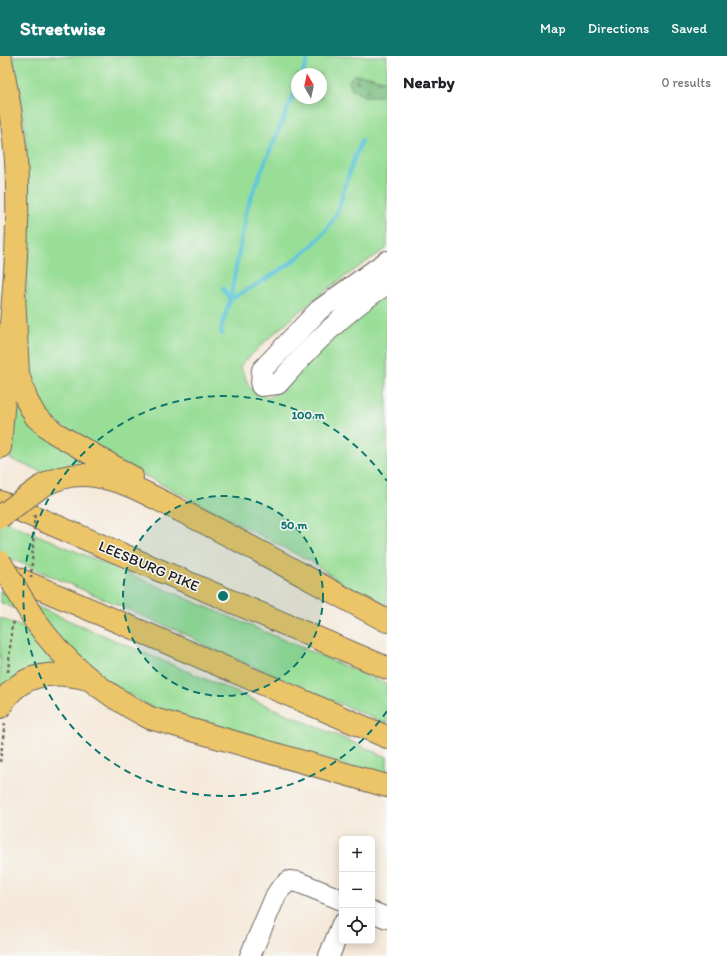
<!DOCTYPE html>
<meta charset="utf-8">
<style>
body{margin:0;font-family:Itim,sans-serif;background:#f6f6f6;color:#202124}
.controls{position:absolute;right:12px;bottom:12px;display:grid;overflow:hidden;border-radius:6px;box-shadow:0 2px 10px #0003}
.controls button{width:36px;height:36px;display:grid;place-items:center;padding:0;border:0;border-bottom:1px solid #e0e0e0;background:#fff;color:#202124;font:20px sans-serif}
.compass{position:absolute;left:291px;top:12px;width:36px;height:36px;border-radius:50%;background:#fff;box-shadow:0 2px 10px #0003;rotate:351deg}
.list{margin:0;padding:0;list-style:none}
h2{display:flex;justify-content:space-between;align-items:center;height:52px;margin:0;padding:0 16px;font-size:17px}
h2 small{font-size:13px;font-weight:400;color:#757577}
.icon{flex:none;width:22px;height:22px;fill:none;stroke:currentColor;stroke-width:2;stroke-linecap:round;stroke-linejoin:round}
.map{position:relative;flex:none;width:387px;height:900px;overflow:hidden}
header{display:flex;align-items:center;gap:24px;box-sizing:border-box;height:56px;padding:0 20px;background:#0f766e;color:#fff}
header strong{font-size:19px}
nav{display:flex;gap:22px;margin-inline-start:auto;font-size:14px}
main{display:flex}
aside{flex:1;background:#fff}
.map>svg:first-child{display:block}
.grass{fill:#99de97;stroke:#5a7d5a;fill-rule:evenodd}
.forest{fill:url(#forest-firs);stroke:#4b6c4e}
.lines{fill:none;stroke-linecap:round;stroke-linejoin:round}
.stream{stroke:#5fc6dc;stroke-width:4}
.minor-casing{stroke:#68645e;stroke-width:22}
.major-casing{stroke:#68645e;stroke-width:24}
.highway-casing{stroke:#68645e;stroke-width:24}
.path{stroke:#68645e;stroke-width:2.5;stroke-dasharray:3 3;stroke-linecap:butt}
.minor{stroke:#fff;stroke-width:20}
.major{stroke:#edc569;stroke-width:22}
.highway{stroke:#edc569;stroke-width:22}
.highway-bridge-casing{stroke:#68645e;stroke-width:24;stroke-linecap:butt}
.path-bridge{stroke:#68645e;stroke-width:2.5;stroke-dasharray:3 3;stroke-linecap:butt}
.highway-bridge{stroke:#edc569;stroke-width:22}
.ring{fill:none;stroke:#0f766e;stroke-width:2;stroke-dasharray:7 5}
.labels{text-anchor:middle;dominant-baseline:central;stroke-width:3;stroke-linejoin:round;paint-order:stroke}
.street-label{font-size:15px;fill:#1c1c1c;stroke:#f6f6f2}
.centre{fill:#0f766e;stroke:#f6f6f2;stroke-width:2}
.ring-label{font-size:12px;text-anchor:middle;font-weight:bold;fill:#0f766e;stroke:#f6f6f2;stroke-width:3;stroke-linejoin:round;paint-order:stroke}
</style>
<header>
<strong>Streetwise</strong>
<nav><a>Map</a><a>Directions</a><a>Saved</a></nav>
</header>
<main>
<div class="map">
<svg width="387" height="900" viewBox="0 0 387 900">
<defs>
<pattern id="forest-firs" width="22" height="20" patternUnits="userSpaceOnUse"><rect width="22" height="20" fill="#7abd80"/><path d="M5 1l3.5 6h-7zM16 11l3.5 6h-7z" fill="#639968"/></pattern>
</defs>
<rect width="100%" height="100%" fill="#f6f6f2"/>
<filter id="ink" filterUnits="userSpaceOnUse"><feTurbulence type="fractalNoise" baseFrequency=".025" numOctaves="2"/><feDisplacementMap in="SourceGraphic" scale="8" xChannelSelector="R" yChannelSelector="G"/><feConvolveMatrix kernelMatrix="1 2 1 2 8 2 1 2 1" color-interpolation-filters="sRGB"/></filter>
<filter id="wash" filterUnits="userSpaceOnUse"><feTurbulence type="fractalNoise" baseFrequency=".012" numOctaves="4" result="noise"/><feDisplacementMap in="SourceGraphic" scale="16" xChannelSelector="R" yChannelSelector="G"/><feGaussianBlur stdDeviation="0.9" result="paint"/><feColorMatrix in="noise" values="0 0 0 0 0 0 0 0 0 0 0 0 0 0 0 0 0 1.4 0 .05"/><feComposite in="paint" operator="in"/></filter>
<g filter="url(#wash)">
<rect width="100%" height="100%" fill="#f5e9d9"/>
<path class="grass" d="M13 0H387V192C333 227 284 265 240 310L250 332 269 342 287 328 303 311 387 234V555L364 543 312 506 99 396 38 353 22 296 30 169 25 73ZM297 18H321V42H297Z
M15 341 91 408 45 417 10 403Z
M0 463 387 628V668L207 591 192 581 0 498Z
M0 535 387 701V722L161 655 143 647 94 617 46 566 0 546Z
M0 562 29 574 58 607 0 636Z"/>
<path class="forest" d="M354 19 369 20 387 25V42L381 40H364L352 34 349 24Z"/>
<g class="lines">
<path class="stream" d="M302 18 309 0
M223 232 230 244C269 221 317 198 337 156 341 148 342 138 345 130 350 114 355 99 362 84
M222 278 221 273 230 244 247 152 260 118 297 31"/>
</g>
</g>
<g filter="url(#ink)">
<g class="lines">
<g class="minor-casing">
<path id="minor" d="M387 205 319 254 262 314 261 330 278 328C311 290 345 255 387 228
M372 856 387 862
M250 900 276 839 280 833 289 825 298 826 342 844
M329 900 342 868"/>
</g>
<g class="major-casing">
<path id="major" d="M0 391C6 305 19 219 17 133 17 88 9 44 0 0"/>
</g>
<g class="highway-casing">
<path id="highway" d="M14 238 18 318 27 345 36 361 55 377 132 421
M42 430C58 421 76 417 95 420 125 424 152 441 179 454 249 488 317 528 387 565
M0 446 387 612
M0 515 387 681
M34 563C64 607 103 638 150 662L387 730
M0 651C19 616 53 614 88 623"/>
</g>
<path class="path" d="M8 616 12 569 16 564
M0 706 5 667"/>
<use href="#minor" class="minor"/>
<use href="#major" class="major"/>
<use href="#highway" class="highway"/>
<g class="highway-bridge-casing">
<path id="highway-bridge" d="M0 461 42 430
M0 506 34 563"/>
</g>
<path class="path-bridge" d="M31 522 35 456"/>
<use href="#highway-bridge" class="highway-bridge"/>
</g>
</g>
<circle cx="223" cy="540" r="100" fill="#0f766e" fill-opacity=".12"/>
<g class="ring">
<circle cx="223" cy="540" r="100"/>
<path d="M387 655A200 200 0 1 1 387 425"/>
</g>
<g class="labels">
<g class="street-label">
<text transform="translate(149 510) rotate(23)">LEESBURG PIKE</text>
</g>
</g>
<circle cx="223" cy="540" r="6" class="centre"/>
<g class="ring-label">
<text x="308" y="363">100 m</text>
<text x="294" y="473">50 m</text>
</g>
</svg>
<div class="controls">
<button>+</button>
<button>−</button>
<button><svg class="icon" aria-label="locate" viewBox="0 0 24 24"><circle cx="12" cy="12" r="6"/><path d="M12 2v4M12 18v4M2 12h4M18 12h4"/></svg></button>
</div>
<svg class="compass" viewBox="-18 -18 36 36"><path d="M0-13l5 13h-10z" fill="#e53935"/><path d="M0 13l5-13h-10z" fill="#757577"/></svg>
</div>
<aside>
<h2>Nearby<small>0 results</small></h2>
<ul class="list">
</ul>
</aside>
</main>
